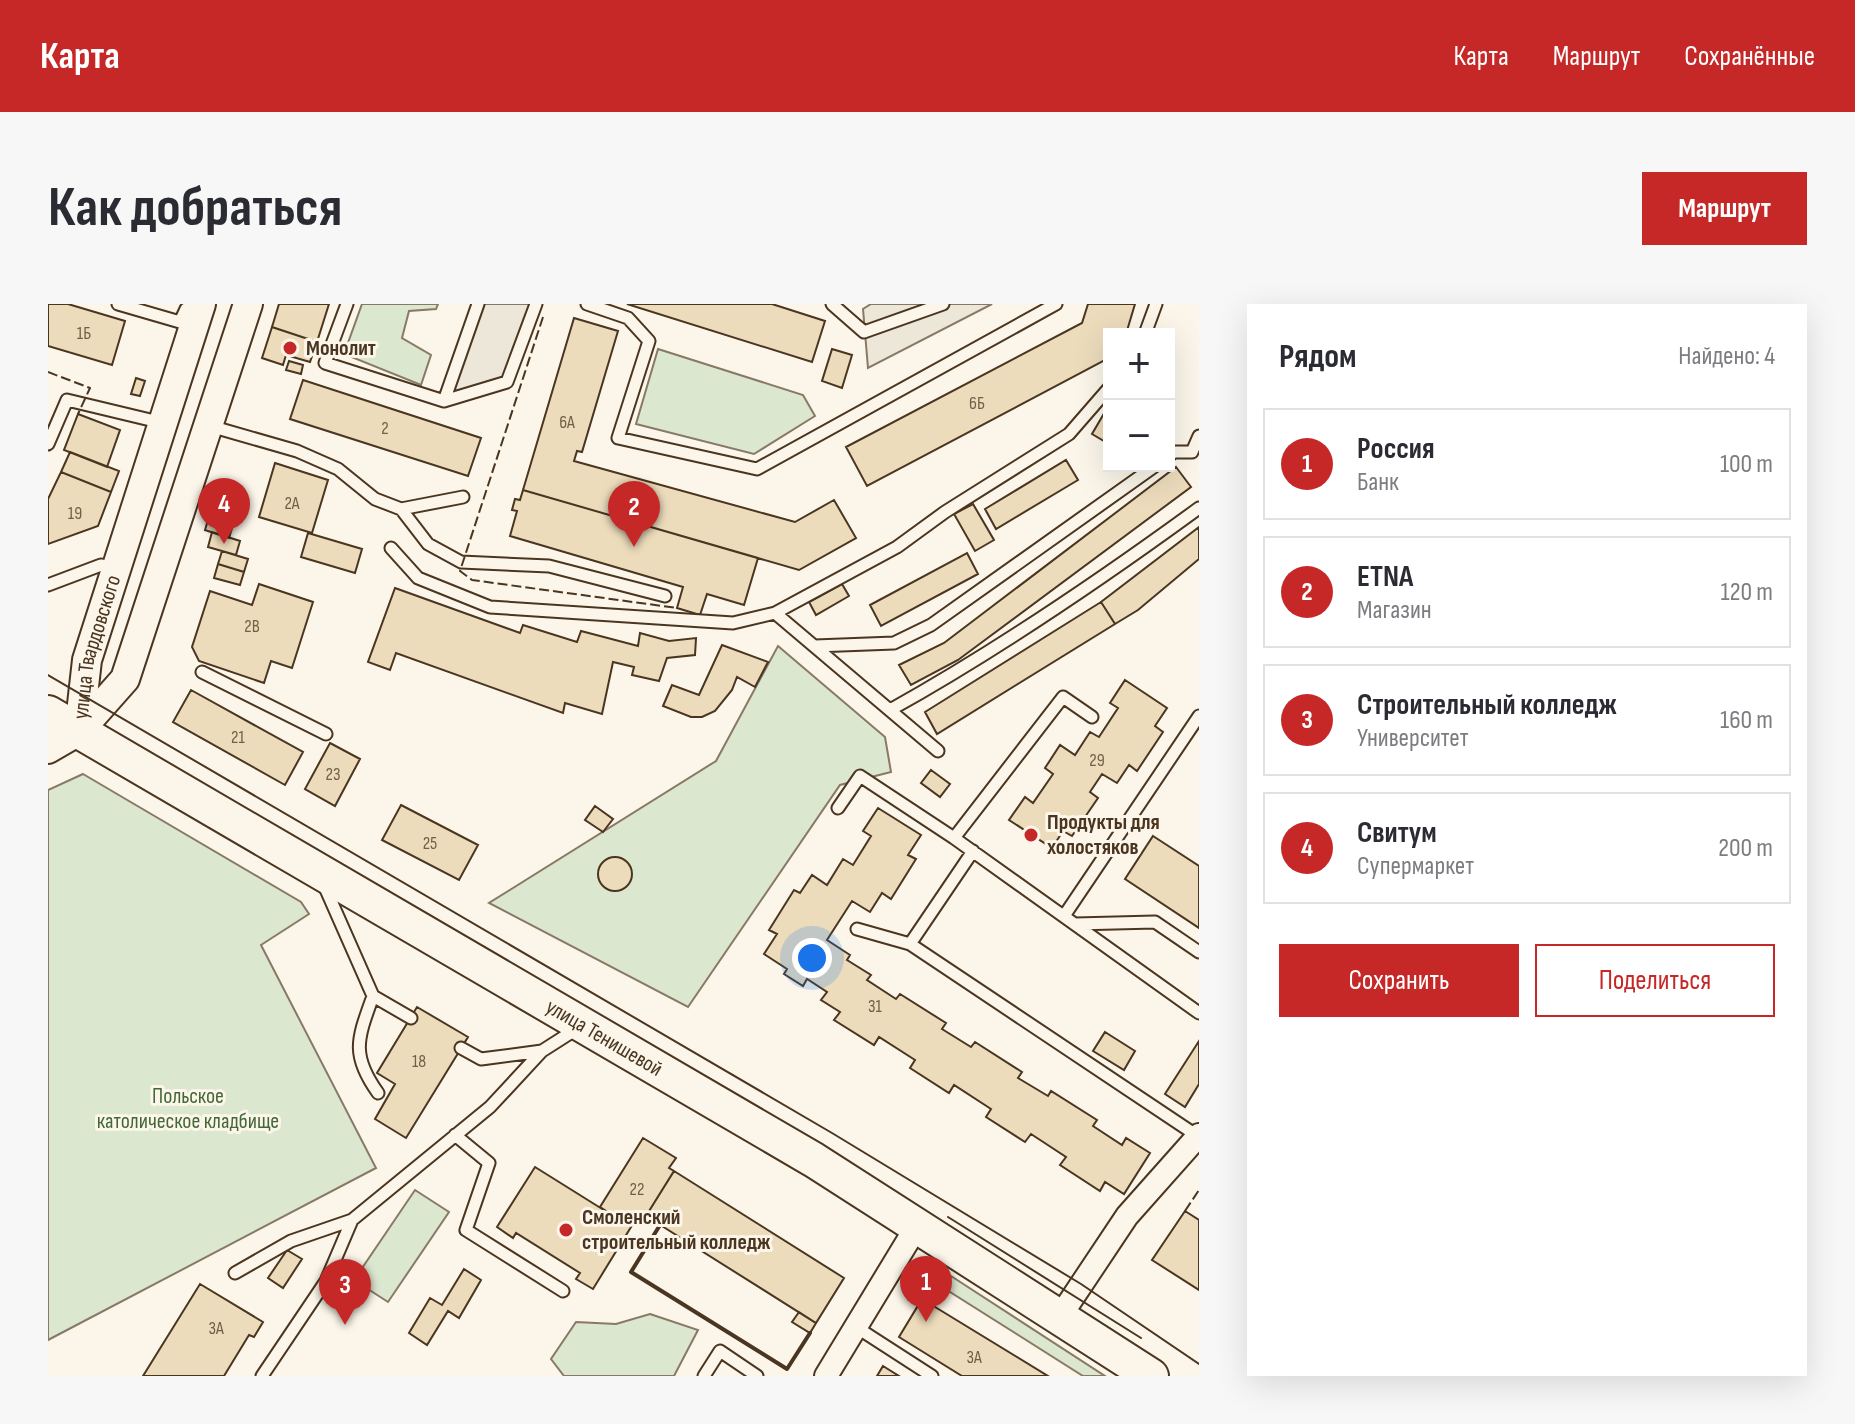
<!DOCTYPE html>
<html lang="ru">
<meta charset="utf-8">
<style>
body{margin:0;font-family:"Sofia Sans Condensed",sans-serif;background:#f7f7f7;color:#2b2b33}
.controls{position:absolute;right:24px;top:24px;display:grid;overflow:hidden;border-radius:0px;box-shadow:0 8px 32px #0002}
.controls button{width:72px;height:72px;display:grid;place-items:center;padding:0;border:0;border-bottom:2px solid #e1e1e2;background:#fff;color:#2b2b33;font:40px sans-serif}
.you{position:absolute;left:764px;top:654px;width:28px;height:28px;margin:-20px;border:6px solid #fff;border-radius:50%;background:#1a73e8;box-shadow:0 0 0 12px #1a73e833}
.badge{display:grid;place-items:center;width:52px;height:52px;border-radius:50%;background:#c62828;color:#fff;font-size:26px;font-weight:700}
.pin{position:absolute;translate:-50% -66px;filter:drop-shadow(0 2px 4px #0008)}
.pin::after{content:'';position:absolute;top:42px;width:28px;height:24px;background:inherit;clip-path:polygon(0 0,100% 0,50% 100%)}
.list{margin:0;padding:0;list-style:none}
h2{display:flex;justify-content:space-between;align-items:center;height:104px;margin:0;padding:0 32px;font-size:34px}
h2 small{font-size:26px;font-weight:400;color:#7c7c81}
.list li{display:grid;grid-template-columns:52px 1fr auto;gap:24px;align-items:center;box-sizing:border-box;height:112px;margin:0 16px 16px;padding:0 16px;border:2px solid #e1e1e2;border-radius:0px}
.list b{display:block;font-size:30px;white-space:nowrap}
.list p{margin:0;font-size:26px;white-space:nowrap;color:#7c7c81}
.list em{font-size:26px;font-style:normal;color:#7c7c81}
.actions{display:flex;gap:16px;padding:24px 32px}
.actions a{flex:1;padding:18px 0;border:2px solid #c62828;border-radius:0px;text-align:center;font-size:28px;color:#c62828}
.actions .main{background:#c62828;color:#fff}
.map{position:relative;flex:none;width:1151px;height:1072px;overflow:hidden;border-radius:0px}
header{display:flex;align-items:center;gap:48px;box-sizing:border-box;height:112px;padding:0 40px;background:#c62828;color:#fff}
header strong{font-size:38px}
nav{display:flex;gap:44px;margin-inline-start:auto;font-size:28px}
.intro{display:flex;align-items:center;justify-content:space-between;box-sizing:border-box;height:192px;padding:0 48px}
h1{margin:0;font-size:56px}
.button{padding:20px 36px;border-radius:0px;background:#c62828;color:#fff;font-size:28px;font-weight:700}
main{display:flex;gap:48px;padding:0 48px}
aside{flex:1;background:#fff;border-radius:0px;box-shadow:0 8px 32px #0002}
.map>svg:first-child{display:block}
.green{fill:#dce7d0;stroke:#887966;stroke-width:2}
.parking{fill:#ede7d9;stroke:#887966;stroke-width:2}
.building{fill:#ecdcbc;stroke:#4a3520;stroke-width:2}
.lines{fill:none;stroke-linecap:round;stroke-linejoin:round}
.service-casing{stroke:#4a3520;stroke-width:15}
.minor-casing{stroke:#4a3520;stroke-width:26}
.tertiary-casing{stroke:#4a3520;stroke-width:32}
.primary-casing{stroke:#4a3520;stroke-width:38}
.service{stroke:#fbf6e9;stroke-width:11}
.minor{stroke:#fbf6e9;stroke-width:22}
.tertiary{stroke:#fbf6e9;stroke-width:28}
.primary{stroke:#fbf6e9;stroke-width:34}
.tram{stroke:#4a3520;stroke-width:2}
.fence{stroke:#4a3520;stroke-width:2;stroke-dasharray:10 4;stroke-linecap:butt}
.wall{stroke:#4a3520;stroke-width:4}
.poi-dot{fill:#c62828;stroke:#fbf6e9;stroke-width:3}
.labels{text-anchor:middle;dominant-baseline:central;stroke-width:6;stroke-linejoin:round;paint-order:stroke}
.number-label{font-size:18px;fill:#725f47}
.poi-label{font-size:22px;font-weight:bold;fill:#4a3520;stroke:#fbf6e9;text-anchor:start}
.street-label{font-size:22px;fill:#4a3520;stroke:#fbf6e9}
.park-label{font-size:22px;fill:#436837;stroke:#fbf6e9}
</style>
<header>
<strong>Карта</strong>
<nav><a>Карта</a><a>Маршрут</a><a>Сохранённые</a></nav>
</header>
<div class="intro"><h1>Как добраться</h1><a class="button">Маршрут</a></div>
<main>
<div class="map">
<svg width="1151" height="1072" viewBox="0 0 1151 1072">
<rect width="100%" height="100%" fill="#fbf6e9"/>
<path class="green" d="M314 0H390L388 5 361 7 354 34 383 51 373 81 296 50Z
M610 45 755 91 767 112 706 150 588 120Z
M730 342 837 433 843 468 792 481 640 703 441 599 668 457Z
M35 470 253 598 261 610 213 641 328 864 0 1036V486Z
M367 886 401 908 340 998 306 976Z
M903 972 1057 1072H1035L899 986Z
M602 1010 650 1026 626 1072H516L503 1055 528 1018 568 1020Z"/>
<path class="parking" d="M430 0H488L459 78 396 97Z
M823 0H944L820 64 815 5Z"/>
<path class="building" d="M0 0H20L77 17 64 61 0 42Z
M281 0 269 38 224 23 231 0Z
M579 0H724L777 17 764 58Z
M1040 0H1087L1078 30H1061V54L819 182 798 143 1034 19Z
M526 14 570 27 534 148 529 147 526 157 747 218 786 196 808 234 751 266 475 186Z
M224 23 269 38 262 58 238 51 235 61 214 54Z
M784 45 804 51 794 84 774 77Z
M241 57 255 61 253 70 238 66Z
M88 74 97 77 92 92 83 90Z
M255 76 433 134 420 172 242 115Z
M1061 101V140L1044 130Z
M30 110 72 126 59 163 16 146Z
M22 148 71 167 63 188 13 168Z
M1018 156 1030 176 948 225 937 205Z
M227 159 280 176 264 229 211 213Z
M1128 163 1143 183 910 356 863 381 851 361 896 339Z
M13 168 63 188 50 222 0 240V195Z
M176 178 185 181 181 192 173 189Z
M475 186 710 254 696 301 659 290 652 311 629 304 635 283 462 232 469 207 464 206 467 195 472 196Z
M165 199 183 204 178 219 185 221 181 234 157 226Z
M925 200 946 236 927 247 906 210Z
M1151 223V255L1090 306 1067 320 1053 298Z
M164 228 192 237 188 251 160 243Z
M260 229 314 245 307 269 253 253Z
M174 247 200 255 196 268 170 260Z
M919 249 930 270 833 322 822 301Z
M170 260 196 268 192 281 166 274Z
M211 280 265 298 244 364 223 357 216 379 151 357 144 343 162 287 204 301Z
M794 280 801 292 768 311 761 298Z
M347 284 472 329 475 321 529 338 533 327 590 342 592 329 621 337 648 334 647 351 619 354 611 377 584 371 586 363 565 358 554 410 517 399 515 409 348 349 342 366 320 358Z
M1053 298 1067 320 889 430 877 408Z
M674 341 720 358 707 383 689 373 684 386 667 407 654 413H643L615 402 624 381 651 391Z
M1077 376 1119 404 1107 422 1115 428 1089 467 1081 461 1069 479 1054 470 1042 488 1050 494 1024 532 1015 527 1004 544 961 516 977 493 985 499 1005 470 997 464 1012 441 1027 451 1042 428 1051 433 1070 404 1062 399Z
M143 386 255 448 237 481 125 418Z
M282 439 312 455 287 502 257 485Z
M883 466 902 480 892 493 873 479Z
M353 501 430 541 411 576 334 536Z
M547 502 565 515 555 528 537 516Z
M830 504 873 531 860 551 868 555 843 595 834 589 822 608 804 597 779 636 802 651 799 656 823 671 819 676 848 695 852 690 898 719 894 725 923 743 927 738 974 768 970 774 1000 792 1003 787 1049 816 1045 822 1074 841 1078 834 1102 849 1076 890 1057 878 1052 887 1012 861 1018 853 983 830 977 838 938 813 943 805 906 781 901 789 862 764 867 756 831 733 826 741 786 716 792 708 773 696 779 688 759 675 755 682 736 670 739 665 716 650 729 630 721 626 746 586 752 589 764 571 779 581 795 555 805 561 823 532 815 527Z
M1105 532 1151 562V624L1077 575Z
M550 570a17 17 0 1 1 34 0a17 17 0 1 1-34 0Z
M369 703 420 733 358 834 327 815 347 780 329 769Z
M1057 728 1087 747 1076 766 1045 747Z
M1151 737V780L1137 803 1117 790Z
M595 834 628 854 621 864 626 867 598 912 593 909 583 923 552 903Z
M487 863 583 923 545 985 528 975 532 969 468 929 465 934 449 923Z
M626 867 796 974 768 1019 598 912Z
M1137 907 1151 916V986L1104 956Z
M239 946 254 955 235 984 220 974Z
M416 965 433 976 411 1014 400 1007 379 1041 361 1029 382 994 394 1001Z
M152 980 215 1018 206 1033 201 1031 176 1072H95Z
M874 995 1000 1072H914L851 1033Z
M751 1008 768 1019 762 1029 744 1018Z
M835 1062 851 1072H829Z"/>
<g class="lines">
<g class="service-casing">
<path id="service" d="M70 0 132 18 138 5
M299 0 277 59 396 97 459 78 488 0
M539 0 580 14 601 37 570 134 709 165 1008 0
M784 0 816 28 895 0
M1097 30 1108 0
M396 97 430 0
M162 122 249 147 290 165 327 195 353 205 415 193
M0 140 19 96 115 119
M1121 152 1126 148H1144L1151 132
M353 205 380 240 413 258 501 262 617 292
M343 244 370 274 442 303 685 319 727 309 849 243 897 208 1021 130 1061 84
M0 281 53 261 67 264
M727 309 890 447
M767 342 846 339 883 321 1107 162
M154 368 278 430
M842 406C950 346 1051 277 1151 204
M1044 413 1015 393 906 534 1151 709
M790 504 812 472 906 534
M276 581 325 692 363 714
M1016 612 1151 412
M1027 620 1107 618 1151 648
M809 625 862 640 1151 833
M862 640 925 547
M325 692C310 734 302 750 330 789
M413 744 433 755 494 747
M407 831 441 859 418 926 515 987
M187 969 243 937 304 916 442 803 494 747 530 724
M808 1023 884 1072
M214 1072 278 977 304 916
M656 1072 672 1047 709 1072"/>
</g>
<g class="minor-casing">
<path id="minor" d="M1011 1014 1079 912 1151 831
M778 1072 869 922"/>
</g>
<g class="tertiary-casing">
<g id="tertiary">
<path id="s1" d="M31 427 39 356 153 0"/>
<path d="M0 445 31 427 77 375 200 0"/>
</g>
</g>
<g class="primary-casing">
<g id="primary">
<path id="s2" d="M0 409 766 856 1103 1072"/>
</g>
</g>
<use href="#service" class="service"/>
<use href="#minor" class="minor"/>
<use href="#tertiary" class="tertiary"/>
<use href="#primary" class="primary"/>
<path class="tram" d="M0 371 784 829 1033 980 1151 1060
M900 913 1093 1034"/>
<path class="fence" d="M495 13 412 267 424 276 629 304
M0 68 42 84 30 110
M1137 907 1151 886"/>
<path class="wall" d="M612 921 583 968 739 1065 762 1029"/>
</g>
<g class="poi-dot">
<circle cx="242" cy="44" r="8"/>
<circle cx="983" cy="531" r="8"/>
<circle cx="518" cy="926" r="8"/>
</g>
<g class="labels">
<g class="number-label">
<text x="36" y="29">1Б</text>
<text x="929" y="99">6Б</text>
<text x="519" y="118">6А</text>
<text x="337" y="124">2</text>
<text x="244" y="199">2А</text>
<text x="27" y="209">19</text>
<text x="204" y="322">2В</text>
<text x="190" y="433">21</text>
<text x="1049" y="456">29</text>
<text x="285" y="470">23</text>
<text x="382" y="539">25</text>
<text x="827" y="702">31</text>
<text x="371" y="757">18</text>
<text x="589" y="885">22</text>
<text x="168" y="1024">3А</text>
<text x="926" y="1053">3А</text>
</g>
<g class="poi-label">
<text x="258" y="44">Монолит</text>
<text x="999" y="518">Продукты для<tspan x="999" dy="25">холостяков</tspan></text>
<text x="534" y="913">Смоленский<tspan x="534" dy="25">строительный колледж</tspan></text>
</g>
<g class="street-label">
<text stroke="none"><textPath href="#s1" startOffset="86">улица Твардовского</textPath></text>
<text stroke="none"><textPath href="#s2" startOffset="644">улица Тенишевой</textPath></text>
</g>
<g class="park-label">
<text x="140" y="792">Польское<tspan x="140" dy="25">католическое кладбище</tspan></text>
</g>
</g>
</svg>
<div class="controls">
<button>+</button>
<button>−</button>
</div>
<div class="you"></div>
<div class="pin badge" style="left:878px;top:1018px">1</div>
<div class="pin badge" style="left:586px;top:243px">2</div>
<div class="pin badge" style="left:297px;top:1021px">3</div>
<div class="pin badge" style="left:176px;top:240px">4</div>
</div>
<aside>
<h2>Рядом<small>Найдено: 4</small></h2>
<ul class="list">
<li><span class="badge">1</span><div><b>Россия</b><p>Банк</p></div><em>100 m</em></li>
<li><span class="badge">2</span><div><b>ETNA</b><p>Магазин</p></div><em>120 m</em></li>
<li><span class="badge">3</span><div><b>Строительный колледж</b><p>Университет</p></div><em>160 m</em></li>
<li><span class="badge">4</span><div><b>Свитум</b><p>Супермаркет</p></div><em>200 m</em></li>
</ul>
<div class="actions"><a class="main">Сохранить</a><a>Поделиться</a></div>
</aside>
</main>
